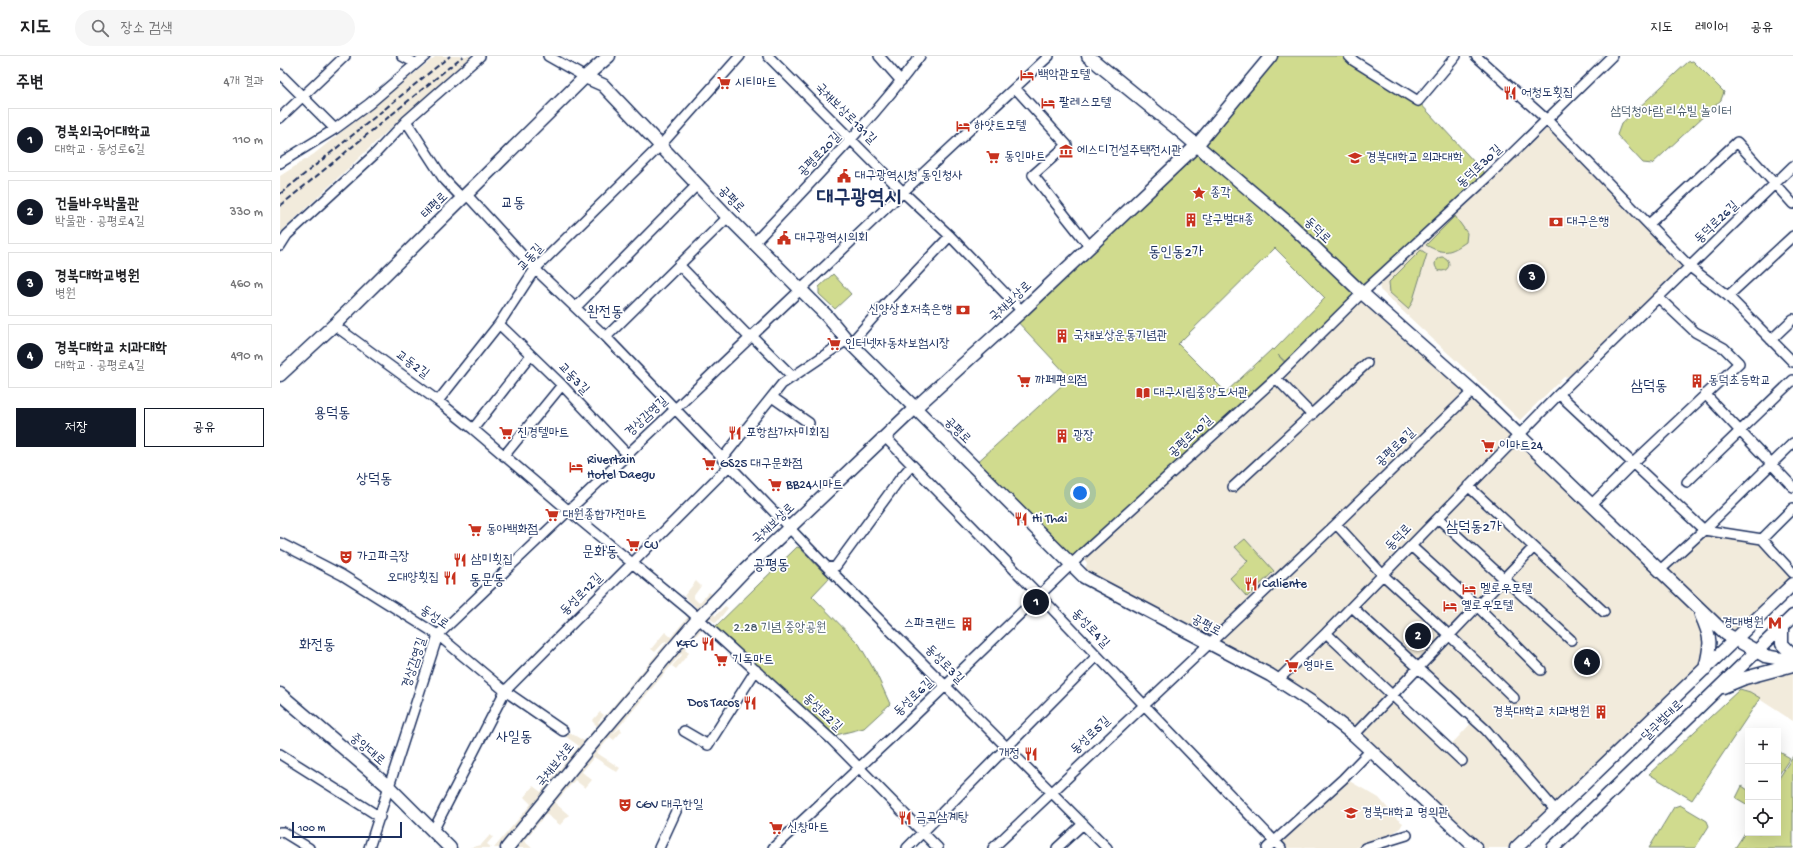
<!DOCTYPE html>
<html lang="ko">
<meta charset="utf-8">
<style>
body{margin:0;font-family:"Gochi Hand","Poor Story",sans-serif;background:#f6f6f6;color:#202124}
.controls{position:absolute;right:12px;bottom:12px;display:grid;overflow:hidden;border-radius:0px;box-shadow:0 4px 16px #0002}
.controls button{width:36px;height:36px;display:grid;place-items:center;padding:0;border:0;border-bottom:1px solid #e0e0e0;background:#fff;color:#202124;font:20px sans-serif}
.scale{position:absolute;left:12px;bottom:10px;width:110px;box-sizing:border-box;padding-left:4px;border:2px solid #1b2f5e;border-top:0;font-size:11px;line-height:14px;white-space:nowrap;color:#1b2f5e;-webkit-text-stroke:3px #fff;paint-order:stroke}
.you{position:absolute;left:800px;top:437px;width:14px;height:14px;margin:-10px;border:3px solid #fff;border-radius:50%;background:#1a73e8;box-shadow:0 0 0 6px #1a73e833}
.badge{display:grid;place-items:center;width:26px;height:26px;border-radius:50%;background:#111827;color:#fff;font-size:13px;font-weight:700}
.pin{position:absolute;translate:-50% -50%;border:2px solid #fff;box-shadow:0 1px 4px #0006}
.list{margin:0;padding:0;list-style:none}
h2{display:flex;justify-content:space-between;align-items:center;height:52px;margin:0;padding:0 16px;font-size:17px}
h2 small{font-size:13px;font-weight:400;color:#757577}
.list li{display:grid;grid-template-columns:26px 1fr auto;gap:12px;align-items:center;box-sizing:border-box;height:64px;margin:0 8px 8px;padding:0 8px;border:1px solid #e0e0e0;border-radius:0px}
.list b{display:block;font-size:15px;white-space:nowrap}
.list p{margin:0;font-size:13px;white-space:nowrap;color:#757577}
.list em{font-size:13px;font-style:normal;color:#757577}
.actions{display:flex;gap:8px;padding:12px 16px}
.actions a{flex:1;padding:9px 0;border:1px solid #111827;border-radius:0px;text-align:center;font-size:14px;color:#111827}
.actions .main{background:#111827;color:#fff}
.icon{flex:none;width:22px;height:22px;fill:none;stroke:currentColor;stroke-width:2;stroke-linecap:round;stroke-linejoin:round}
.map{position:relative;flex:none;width:1513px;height:792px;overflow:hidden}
header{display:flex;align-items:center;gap:24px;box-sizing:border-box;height:56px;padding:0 20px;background:#fff;border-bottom:1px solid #e0e0e0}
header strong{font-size:19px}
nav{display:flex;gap:22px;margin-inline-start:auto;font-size:14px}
.search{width:280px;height:36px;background:#f6f6f6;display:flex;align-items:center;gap:10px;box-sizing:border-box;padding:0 14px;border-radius:22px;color:#757577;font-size:15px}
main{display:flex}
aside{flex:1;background:#fff}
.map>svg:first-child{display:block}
.built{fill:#f2ebdc;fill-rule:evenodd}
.green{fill:#d0db8e;stroke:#768576;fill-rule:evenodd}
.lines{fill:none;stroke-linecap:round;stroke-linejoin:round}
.minor-casing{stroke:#1b2f5e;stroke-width:12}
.major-casing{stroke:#1b2f5e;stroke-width:15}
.minor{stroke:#fff;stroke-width:9}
.major{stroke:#fff;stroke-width:12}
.rail{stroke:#1b2f5e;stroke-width:2;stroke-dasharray:6 3;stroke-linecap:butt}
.labels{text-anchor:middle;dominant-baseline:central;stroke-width:3.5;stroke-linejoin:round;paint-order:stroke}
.poi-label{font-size:13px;fill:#1b2f5e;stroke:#fff;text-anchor:start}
.park-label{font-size:13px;fill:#485a6a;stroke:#fff}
.street-label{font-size:13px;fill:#1b2f5e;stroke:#fff}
.quarter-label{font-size:15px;fill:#1b2f5e;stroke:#fff}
.town-label{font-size:21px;font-weight:bold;fill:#1b2f5e;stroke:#fff}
</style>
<header>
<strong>지도</strong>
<div class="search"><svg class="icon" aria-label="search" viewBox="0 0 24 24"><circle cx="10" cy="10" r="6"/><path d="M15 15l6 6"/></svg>장소 검색</div>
<nav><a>지도</a><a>레이어</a><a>공유</a></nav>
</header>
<main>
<aside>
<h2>주변<small>4개 결과</small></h2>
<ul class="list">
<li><span class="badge">1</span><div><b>경북외국어대학교</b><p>대학교 · 동성로6길</p></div><em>110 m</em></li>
<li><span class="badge">2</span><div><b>건들바우박물관</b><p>박물관 · 공평로4길</p></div><em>330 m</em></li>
<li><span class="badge">3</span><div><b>경북대학교병원</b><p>병원</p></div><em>460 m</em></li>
<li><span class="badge">4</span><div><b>경북대학교 치과대학</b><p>대학교 · 공평로4길</p></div><em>490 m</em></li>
</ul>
<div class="actions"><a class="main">저장</a><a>공유</a></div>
</aside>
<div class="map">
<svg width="1513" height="792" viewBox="0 0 1513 792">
<rect width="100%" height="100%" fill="#fff"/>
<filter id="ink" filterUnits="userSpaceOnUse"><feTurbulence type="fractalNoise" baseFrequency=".025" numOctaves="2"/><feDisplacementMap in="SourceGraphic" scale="8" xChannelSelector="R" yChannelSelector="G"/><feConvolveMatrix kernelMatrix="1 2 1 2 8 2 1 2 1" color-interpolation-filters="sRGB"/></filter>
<g filter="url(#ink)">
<path class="built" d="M156 0H192L120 63 0 177V120L34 98Z
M1273 67 1406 206 1405 214 1294 319 1284 321 1240 364 1100 234 1099 229Z
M1082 237 1379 515 1424 474 1482 483 1513 516V528L1456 584 1427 571 1425 613 1236 792H1196L1033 647 804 517 807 507 801 499ZM1139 612 1194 664 1168 692 1113 640Z
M416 525 421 530 413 541 419 547 429 536 443 548 434 558 435 560 445 550 448 552 436 567 430 563 405 593 409 597 396 613 392 610 402 599 401 598 333 678 340 672 342 675 334 684 330 681 317 697 340 712 337 716 314 701 302 716 312 724 305 732 295 724 275 747 289 759 280 769 266 758 244 785 252 792H214L251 748 244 741 253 730 261 736 299 690 281 677 284 673 304 685 317 670 312 665 320 656 324 659 318 666 319 667 387 586 385 585 375 596 371 593 385 576 391 581 416 551 404 540Z
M1513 609V665L1453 626Z
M1066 723 1099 742 1117 763 1123 767 1120 772 1106 782 1075 792H1007L1001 785Z
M210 779 213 781 207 788 212 792H189L201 789Z"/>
<path class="green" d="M991 0H1069L1138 45 1208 121 1009 309 998 299 1008 310 791 509 693 410 790 322 734 262 917 90ZM995 192 1045 242 994 294 992 293 946 336 898 288Z
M1413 5 1444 36 1441 44 1372 108 1363 107 1337 79 1341 68 1408 6Z
M1175 160 1187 177 1186 186C1170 197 1164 199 1146 189Z
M1141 194 1147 198 1132 247 1128 253 1110 237 1109 226Z
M1155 208a7 7 0 1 1 14 0a7 7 0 1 1-14 0Z
M553 218 571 238 555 253 539 238V231Z
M965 483 994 515 967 541 950 522 968 505 955 491Z
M517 491 520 492 541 514 551 520 532 540 579 588 596 617 610 648 584 672 552 680 501 631 434 572Z
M1460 633 1470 636 1480 642 1412 744 1369 718Z
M1498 695 1510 702 1498 720Z
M1513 700V792H1455L1468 772V777H1498V724Z
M1462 730 1468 734V749L1456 742Z
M1400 749 1427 765 1429 770 1415 792H1369L1394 751Z"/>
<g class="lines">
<g class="minor-casing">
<path id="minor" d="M122 0 135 7
M268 0 305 21
M488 0 623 136 670 180 598 256 571 287
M599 0 621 25
M1069 0 1074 5 1138 45 1176 0
M1196 0 1267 64 1410 211 1448 240 1513 306
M0 18 55 73
M736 33 787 89 753 119 810 191
M0 62 65 0
M0 107 55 73 89 48 145 0
M187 139 255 213 326 281 543 507 827 792
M183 143 163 122 126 65 200 0
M1369 168 1457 86 1513 148
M670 180 742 255
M474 187C531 126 590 67 640 0
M0 190 7 179 95 98 126 65
M399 209 470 282
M1448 240 1513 180
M296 251 417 129
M219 268 282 329 347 398
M54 269 158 345 193 373 289 455 408 553 552 684 658 792
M472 280 513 321
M326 281 448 161
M1491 284 1513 263
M996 322 1032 359
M1279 338 1424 474 1482 483 1513 517
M1425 338 1513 431
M492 341 529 367
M158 345 219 268 255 213 380 90 460 0
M193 373 251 299
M605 381 759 539 1001 792
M224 400 282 329
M442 403 502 328 567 284
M1407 426 1513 324
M1188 430 1324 556
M953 431 1087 307
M1311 449 1353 407 1459 307 1444 292 1415 276 1379 242
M1158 462 1291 584
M1056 468 1103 519 1170 580 1234 642
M1482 483 1513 452
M0 487 62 519 158 579 225 635 283 675
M1131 490 1198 551 1261 614
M548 512 556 510 619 424 632 409
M1379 515 1424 474 1513 387
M1072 551 1206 674 1276 755
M1046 577 1182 705
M998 624 1046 577 1279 338 1513 110
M404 675 428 689 476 614
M1074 679 1254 491
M0 698 100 761
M153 775 225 635 449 410
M0 776H3L29 792
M89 792 158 579 623 136 769 0
M379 792 397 753
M493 792 628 666 801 499 996 322 1082 237 1208 121 1332 0
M627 792 817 600
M713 792 1056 468 1193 335
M777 792 803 768
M987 792 1063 723 1090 695
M1085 792 1127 779"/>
</g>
<g class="major-casing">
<path id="major" d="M808 0 900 75 1012 170 1082 237 1193 335 1446 578 1485 600 1513 605
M305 21 323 29 448 161 547 260 567 284 804 521 990 619 1033 647 1074 679 1196 792
M0 319 54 269 305 21 329 0
M1421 559C1432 583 1431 588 1425 613
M1502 571V588L1513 599
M1443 631 1465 622 1513 609
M0 638 109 731 170 792
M227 792 306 695 418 563 465 514 635 352 742 255 917 89 991 0
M1236 792 1300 732 1513 528
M1273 792 1513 560"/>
</g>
<use href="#minor" class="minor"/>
<use href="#major" class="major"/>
<path class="rail" d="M0 138 170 0
M0 150 183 0"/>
</g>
</g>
<defs>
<g id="hotel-bare" transform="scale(1.08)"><path d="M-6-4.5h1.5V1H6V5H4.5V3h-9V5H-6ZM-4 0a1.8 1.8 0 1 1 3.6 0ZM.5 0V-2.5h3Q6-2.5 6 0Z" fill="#c8321e" stroke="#fff" stroke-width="2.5" paint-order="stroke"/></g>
<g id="supermarket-bare" transform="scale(1.08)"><path d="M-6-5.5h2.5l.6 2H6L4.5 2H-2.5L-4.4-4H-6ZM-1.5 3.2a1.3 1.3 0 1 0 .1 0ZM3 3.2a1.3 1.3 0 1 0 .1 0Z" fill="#c8321e" stroke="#fff" stroke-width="2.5" paint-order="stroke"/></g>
<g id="restaurant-bare" transform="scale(1.08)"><path d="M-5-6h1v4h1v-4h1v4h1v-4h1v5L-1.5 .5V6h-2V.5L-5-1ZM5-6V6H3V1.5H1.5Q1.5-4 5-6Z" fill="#c8321e" stroke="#fff" stroke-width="2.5" paint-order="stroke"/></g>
<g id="museum-bare" transform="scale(1.08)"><path d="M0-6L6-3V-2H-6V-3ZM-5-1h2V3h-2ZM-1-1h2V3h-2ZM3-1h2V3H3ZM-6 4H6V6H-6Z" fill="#c8321e" stroke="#fff" stroke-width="2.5" paint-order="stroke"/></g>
<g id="university-bare" transform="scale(1.08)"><path d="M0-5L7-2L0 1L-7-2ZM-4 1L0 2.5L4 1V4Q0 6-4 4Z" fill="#c8321e" stroke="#fff" stroke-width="2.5" paint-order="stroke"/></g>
<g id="civic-bare" transform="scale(1.08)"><path d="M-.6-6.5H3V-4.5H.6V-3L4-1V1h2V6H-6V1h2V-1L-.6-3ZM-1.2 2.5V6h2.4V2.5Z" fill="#c8321e" stroke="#fff" stroke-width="2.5" paint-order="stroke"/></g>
<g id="sight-bare" transform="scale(1.08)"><path d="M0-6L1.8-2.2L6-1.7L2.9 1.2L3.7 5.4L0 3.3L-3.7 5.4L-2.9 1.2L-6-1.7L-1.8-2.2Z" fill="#c8321e" stroke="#fff" stroke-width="2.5" paint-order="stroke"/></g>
<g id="building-bare" transform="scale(1.08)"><path d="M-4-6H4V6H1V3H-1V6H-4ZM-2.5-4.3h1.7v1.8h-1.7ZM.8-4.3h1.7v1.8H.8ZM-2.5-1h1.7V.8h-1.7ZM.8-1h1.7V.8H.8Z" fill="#c8321e" stroke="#fff" stroke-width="2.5" paint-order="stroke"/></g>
<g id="bank-bare" transform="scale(1.08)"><path d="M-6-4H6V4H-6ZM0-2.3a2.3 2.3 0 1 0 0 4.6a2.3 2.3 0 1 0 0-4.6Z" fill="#c8321e" stroke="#fff" stroke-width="2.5" paint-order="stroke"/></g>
<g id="library-bare" transform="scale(1.08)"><path d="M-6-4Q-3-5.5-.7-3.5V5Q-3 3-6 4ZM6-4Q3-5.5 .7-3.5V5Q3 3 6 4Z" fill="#c8321e" stroke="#fff" stroke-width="2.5" paint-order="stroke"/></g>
<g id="theatre-bare" transform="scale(1.08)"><path d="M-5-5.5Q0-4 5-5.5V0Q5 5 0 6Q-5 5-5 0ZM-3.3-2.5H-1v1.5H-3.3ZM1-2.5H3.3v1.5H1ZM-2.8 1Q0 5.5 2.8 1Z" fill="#c8321e" stroke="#fff" stroke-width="2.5" paint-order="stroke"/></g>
<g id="metro-bare" transform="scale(1.08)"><path d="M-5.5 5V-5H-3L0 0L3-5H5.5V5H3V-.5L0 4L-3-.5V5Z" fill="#c8321e" stroke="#fff" stroke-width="2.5" paint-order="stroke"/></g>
</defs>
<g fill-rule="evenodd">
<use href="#hotel-bare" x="747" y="19"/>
<use href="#supermarket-bare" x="444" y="27"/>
<use href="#restaurant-bare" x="1230" y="37"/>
<use href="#hotel-bare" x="768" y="47"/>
<use href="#hotel-bare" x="683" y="70"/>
<use href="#museum-bare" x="786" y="95"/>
<use href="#supermarket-bare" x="713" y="101"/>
<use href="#university-bare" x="1075" y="102"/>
<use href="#civic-bare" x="564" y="120"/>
<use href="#sight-bare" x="919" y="137"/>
<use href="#building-bare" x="911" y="164"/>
<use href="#bank-bare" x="1276" y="166"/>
<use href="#civic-bare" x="504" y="182"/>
<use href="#bank-bare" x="683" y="254"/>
<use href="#building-bare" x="782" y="280"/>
<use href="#supermarket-bare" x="554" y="288"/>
<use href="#supermarket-bare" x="744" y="325"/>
<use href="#building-bare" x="1417" y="325"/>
<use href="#library-bare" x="863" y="337"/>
<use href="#supermarket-bare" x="226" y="377"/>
<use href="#restaurant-bare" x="455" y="377"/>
<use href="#building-bare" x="782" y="380"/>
<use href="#supermarket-bare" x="1208" y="390"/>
<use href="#supermarket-bare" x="429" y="408"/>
<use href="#hotel-bare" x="296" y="411"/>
<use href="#supermarket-bare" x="495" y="429"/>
<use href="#supermarket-bare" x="272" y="459"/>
<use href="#restaurant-bare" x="741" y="463"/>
<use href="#supermarket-bare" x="195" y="474"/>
<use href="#supermarket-bare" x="353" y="489"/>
<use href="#theatre-bare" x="66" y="501"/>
<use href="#restaurant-bare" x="180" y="504"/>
<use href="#restaurant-bare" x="170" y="522"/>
<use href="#restaurant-bare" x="971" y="528"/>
<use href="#hotel-bare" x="1189" y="533"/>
<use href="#hotel-bare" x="1170" y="550"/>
<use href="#metro-bare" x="1495" y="567"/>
<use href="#building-bare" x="687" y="568"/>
<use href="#restaurant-bare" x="428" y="588"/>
<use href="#supermarket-bare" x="441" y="604"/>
<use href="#supermarket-bare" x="1012" y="610"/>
<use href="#restaurant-bare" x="470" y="647"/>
<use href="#building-bare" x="1321" y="656"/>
<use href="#restaurant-bare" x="751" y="698"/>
<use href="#theatre-bare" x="345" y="749"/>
<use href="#university-bare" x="1071" y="757"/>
<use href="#restaurant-bare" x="625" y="762"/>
<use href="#supermarket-bare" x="496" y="772"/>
</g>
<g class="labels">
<g class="poi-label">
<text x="758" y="19">백악관모텔</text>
<text x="455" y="27">시티마트</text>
<text x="1241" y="37">어청도횟집</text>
<text x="779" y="47">팔레스모텔</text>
<text x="694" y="70">하얏트모텔</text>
<text x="797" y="95">에스디건설주택전시관</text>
<text x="724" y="101">동인마트</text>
<text x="1086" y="102">경북대학교 의과대학</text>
<text x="575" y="120">대구광역시청 동인청사</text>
<text x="930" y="137">종각</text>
<text x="922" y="164">달구벌대종</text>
<text x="1287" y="166">대구은행</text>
<text x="515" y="182">대구광역시의회</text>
<text x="672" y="254" text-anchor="end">신양상호저축은행</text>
<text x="793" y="280">국채보상운동기념관</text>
<text x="565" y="288">인터넷자동차보험시장</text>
<text x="755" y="325">까페편의점</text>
<text x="1428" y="325">동덕초등학교</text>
<text x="874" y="337">대구시립중앙도서관</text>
<text x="237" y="377">진경텔마트</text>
<text x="466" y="377">포항참가자미회집</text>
<text x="793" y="380">광장</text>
<text x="1219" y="390">이마트24</text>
<text x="307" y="404">Rivertain<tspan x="307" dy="15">Hotel Daegu</tspan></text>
<text x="440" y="408">GS25 대구문화점</text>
<text x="506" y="429">BB24시마트</text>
<text x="283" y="459">대원종합가전마트</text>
<text x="752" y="463">Hi Thai</text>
<text x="206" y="474">동아백화점</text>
<text x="364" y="489">CU</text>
<text x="77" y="501">가고파극장</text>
<text x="191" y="504">삼미횟집</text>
<text x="159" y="522" text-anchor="end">오대양횟집</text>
<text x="982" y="528">Caliente</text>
<text x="1200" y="533">멜로우모텔</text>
<text x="1181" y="550">옐로우모텔</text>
<text x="1484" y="567" text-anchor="end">경대병원</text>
<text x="676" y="568" text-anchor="end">스파크랜드</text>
<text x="417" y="588" text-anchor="end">KFC</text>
<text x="452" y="604">기독마트</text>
<text x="1023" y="610">영마트</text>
<text x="459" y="647" text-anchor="end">Dos Tacos</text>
<text x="1310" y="656" text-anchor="end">경북대학교 치과병원</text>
<text x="740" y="698" text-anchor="end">개정</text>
<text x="356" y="749">CGV 대구한일</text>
<text x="1082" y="757">경북대학교 명의관</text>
<text x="636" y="762">금곡삼계탕</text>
<text x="507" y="772">신창마트</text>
</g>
<g class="park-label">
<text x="1391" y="56">삼덕청아람 리슈빌 놀이터</text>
<text x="500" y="572">2.28 기념 중앙공원</text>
</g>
<g class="street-label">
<text transform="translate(565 58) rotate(45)">국채보상로131길</text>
<text transform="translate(540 99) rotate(-46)">공평로20길</text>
<text transform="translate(1200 111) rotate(-43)">동덕로30길</text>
<text transform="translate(451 144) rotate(46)">공평로</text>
<text transform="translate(155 150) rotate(-44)">태평로</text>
<text transform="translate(1437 167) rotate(-44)">동덕로26길</text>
<text transform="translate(1037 175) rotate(44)">동덕로</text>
<text transform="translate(251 202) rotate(-49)">교동길</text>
<text transform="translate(731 246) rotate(-43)">국채보상로</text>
<text transform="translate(132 309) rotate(36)">교동2길</text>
<text transform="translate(293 323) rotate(46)">교동3길</text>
<text transform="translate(367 361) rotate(-43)">경상감영길</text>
<text transform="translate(677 375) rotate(45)">공평로</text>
<text transform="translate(911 381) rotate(-43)">공평로10길</text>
<text transform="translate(1116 392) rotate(-44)">공평로8길</text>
<text transform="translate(494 468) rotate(-43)">국채보상로</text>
<text transform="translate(1119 482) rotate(-46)">동덕로</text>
<text transform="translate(302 539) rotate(-45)">동성로12길</text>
<text transform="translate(154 562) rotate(34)">동성로</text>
<text transform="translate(926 570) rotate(28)">공평로</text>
<text transform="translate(810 573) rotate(46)">동성로4길</text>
<text transform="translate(135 607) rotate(-72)">경상감영길</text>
<text transform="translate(664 609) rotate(45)">동성로3길</text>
<text transform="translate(634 642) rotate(-44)">동성로6길</text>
<text transform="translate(542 657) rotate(43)">동성로2길</text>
<text transform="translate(1383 665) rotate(-44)">달구벌대로</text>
<text transform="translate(811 680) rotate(-43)">동성로5길</text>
<text transform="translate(87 694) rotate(41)">중앙대로</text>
<text transform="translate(276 709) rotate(-51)">국채보상로</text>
</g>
<g class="quarter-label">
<text x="233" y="148">교동</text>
<text x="896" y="197">동인동2가</text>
<text x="325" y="257">완전동</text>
<text x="1369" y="331">삼덕동</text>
<text x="52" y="358">용덕동</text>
<text x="94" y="424">상덕동</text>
<text x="1194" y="472">삼덕동2가</text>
<text x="320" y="497">문화동</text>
<text x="491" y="510">공평동</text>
<text x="207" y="525">동문동</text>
<text x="37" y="590">화전동</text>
<text x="234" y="682">사일동</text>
</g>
<g class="town-label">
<text x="579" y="143">대구광역시</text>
</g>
</g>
</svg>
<div class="controls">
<button>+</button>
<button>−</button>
<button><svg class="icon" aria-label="locate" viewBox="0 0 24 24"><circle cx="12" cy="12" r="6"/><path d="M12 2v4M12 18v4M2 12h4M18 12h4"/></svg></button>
</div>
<div class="scale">100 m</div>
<div class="you"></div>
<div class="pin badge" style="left:756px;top:546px">1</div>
<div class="pin badge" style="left:1138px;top:580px">2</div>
<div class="pin badge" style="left:1252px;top:221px">3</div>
<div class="pin badge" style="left:1307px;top:606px">4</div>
</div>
</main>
